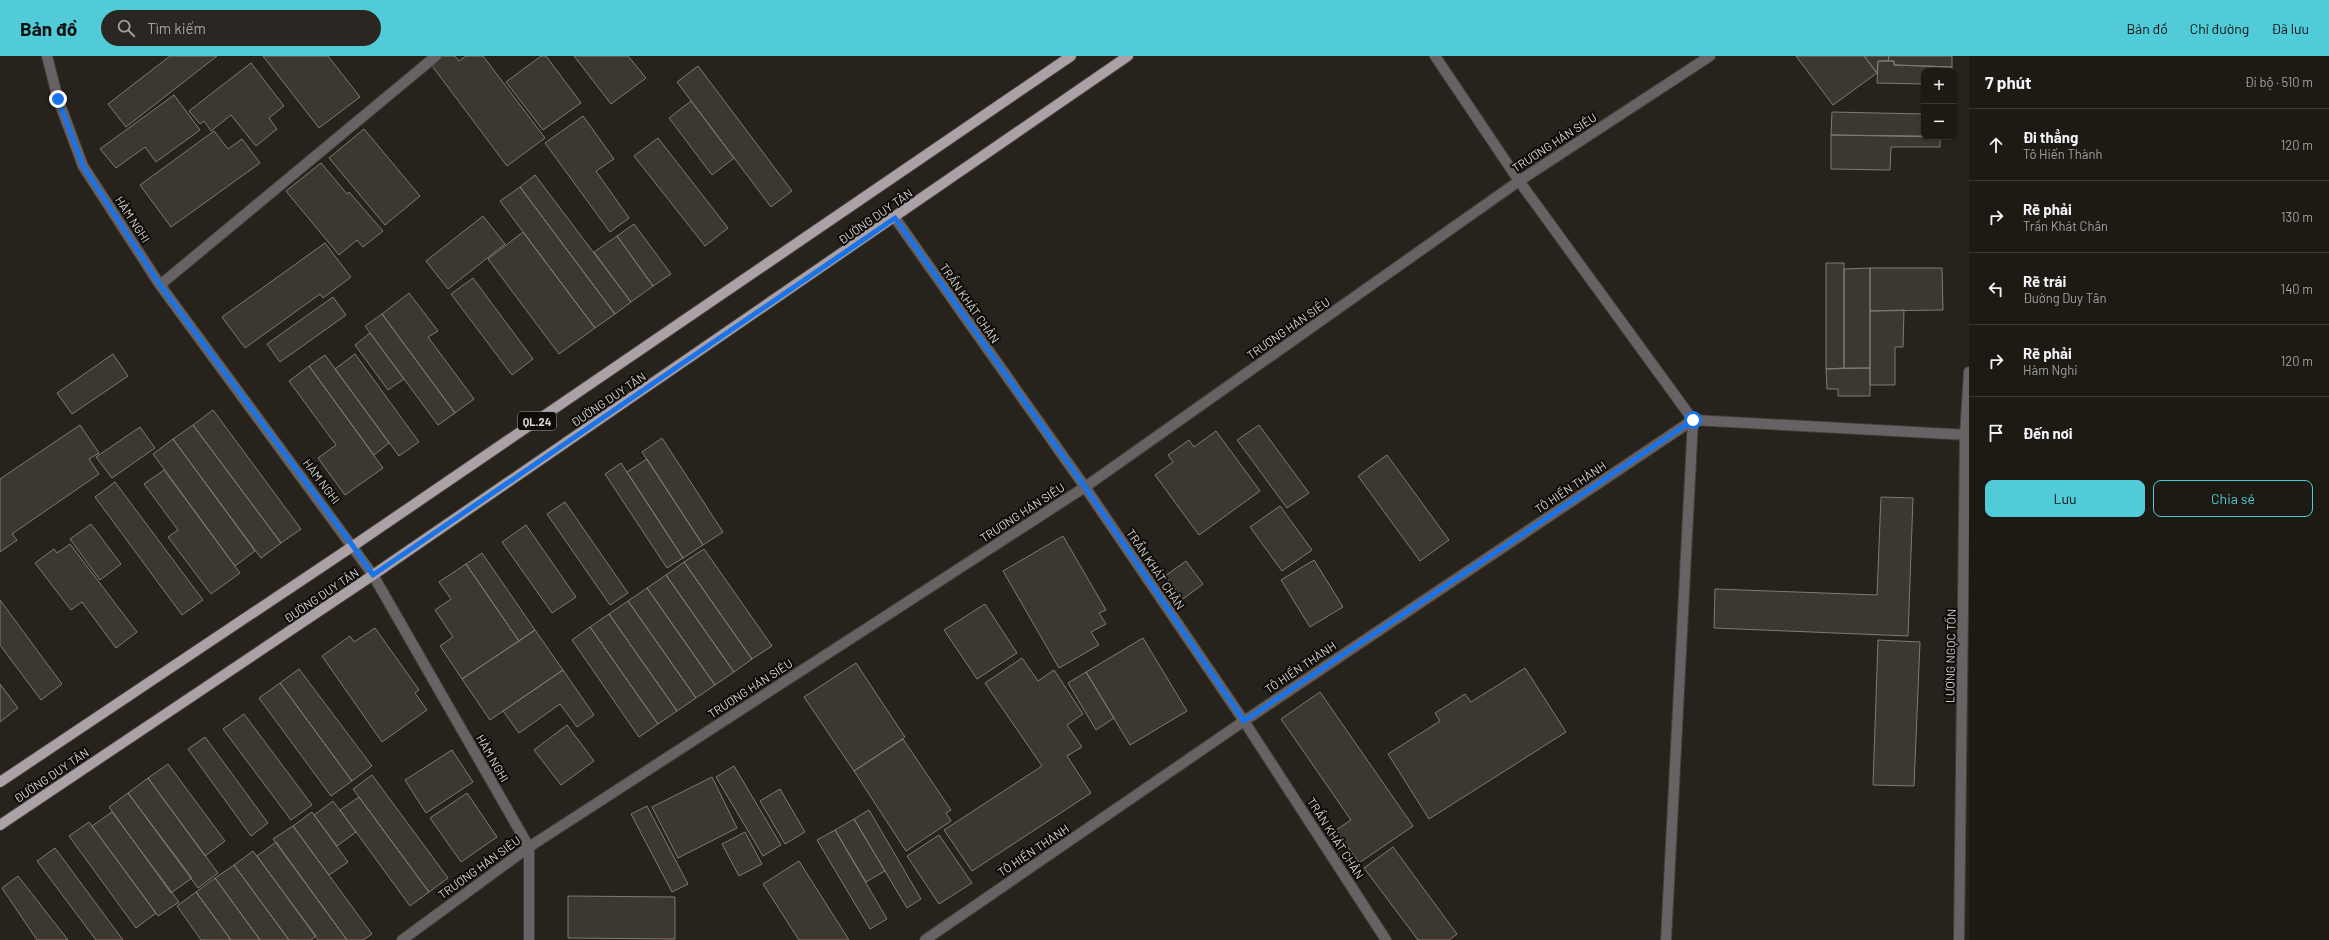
<!DOCTYPE html>
<html lang="vi">
<meta charset="utf-8">
<style>
body{margin:0;font-family:Barlow,sans-serif;background:#2a2722;color:#f1f3f6}
.controls{position:absolute;right:12px;top:12px;display:grid;overflow:hidden;border-radius:8px;box-shadow:0 1px 3px #0004}
.controls button{width:36px;height:36px;display:grid;place-items:center;padding:0;border:0;border-bottom:1px solid #3b3834;background:#1d1a14;color:#f1f3f6;font:20px sans-serif}
.stop{position:absolute;width:12px;height:12px;margin:-9px;border:3px solid #1a73e8;border-radius:50%;background:#fff}
.stop.end{background:#1a73e8;border-color:#fff;box-shadow:0 1px 4px #0008}
.list{margin:0;padding:0;list-style:none}
h2{display:flex;justify-content:space-between;align-items:center;height:52px;margin:0;padding:0 16px;font-size:17px}
h2 small{font-size:13px;font-weight:400;color:#a0a1a0}
.list li{display:grid;grid-template-columns:26px 1fr auto;gap:12px;align-items:center;box-sizing:border-box;height:72px;padding:0 16px;border-top:1px solid #3b3834}
.list b{display:block;font-size:15px;white-space:nowrap}
.list p{margin:0;font-size:13px;white-space:nowrap;color:#a0a1a0}
.list em{font-size:13px;font-style:normal;color:#a0a1a0}
.actions{display:flex;gap:8px;padding:12px 16px}
.actions a{flex:1;padding:9px 0;border:1px solid #52cbd8;border-radius:8px;text-align:center;font-size:14px;color:#52cbd8}
.actions .main{background:#52cbd8;color:#111}
.icon{flex:none;width:22px;height:22px;fill:none;stroke:currentColor;stroke-width:2;stroke-linecap:round;stroke-linejoin:round}
.map{position:relative;flex:none;width:1969px;height:884px;overflow:hidden}
header{display:flex;align-items:center;gap:24px;box-sizing:border-box;height:56px;padding:0 20px;background:#52cbd8;color:#111}
header strong{font-size:19px}
nav{display:flex;gap:22px;margin-inline-start:auto;font-size:14px}
.search{width:280px;height:36px;background:#2a2722;display:flex;align-items:center;gap:10px;box-sizing:border-box;padding:0 14px;border-radius:22px;color:#a0a1a0;font-size:15px}
main{display:flex}
aside{flex:1;background:#1d1a14}
.map>svg:first-child{display:block}
.building{fill:#3c372f;stroke:#807a71}
.lines{fill:none;stroke-linecap:round;stroke-linejoin:round}
.minor-casing{stroke:#433f38;stroke-width:12}
.major-casing{stroke:#433f38;stroke-width:12}
.minor{stroke:#676365;stroke-width:10}
.major{stroke:#aba2a8;stroke-width:10}
.route{stroke:#1a73e8;stroke-width:5}
.labels{text-anchor:middle;dominant-baseline:central;stroke-width:4;stroke-linejoin:round;paint-order:stroke}
.shield{fill:#0e0c09;stroke:#9c9994;stroke-width:1}
.shield-label{font-size:11px;font-weight:bold;fill:#d9d5d0}
.street-label{font-size:12px;fill:#d9d5d0;stroke:#0e0c09}
</style>
<header>
<strong>Bản đồ</strong>
<div class="search"><svg class="icon" aria-label="search" viewBox="0 0 24 24"><circle cx="10" cy="10" r="6"/><path d="M15 15l6 6"/></svg>Tìm kiếm</div>
<nav><a>Bản đồ</a><a>Chỉ đường</a><a>Đã lưu</a></nav>
</header>
<main>
<div class="map">
<svg width="1969" height="884" viewBox="0 0 1969 884">
<rect width="100%" height="100%" fill="#27221b"/>
<path class="building" d="M170 0H217L126 71 108 48Z
M263 0H328L360 41 319 72Z
M439 0H455L459 5 466 0H483L545 82 507 110 430 7Z
M541 0H546L581 47 543 74 506 26Z
M574 0H628L646 22 611 48Z
M1796 0H1864L1877 17 1833 49Z
M1864 0H1889L1888 5H1878L1877 17Z
M1889 0H1952V11L1894 9V5H1888Z
M1878 5H1894V9L1952 11V15H1924V28L1877 27Z
M251 7 284 50 269 62 277 73 256 90 231 59 211 75 204 65 200 68 189 55Z
M698 10 792 135 771 151 677 26Z
M174 39 200 74 156 106 145 91 116 112 100 93Z
M691 45 734 102 712 119 669 62Z
M1832 56 1924 58V80L1831 79Z
M583 60 614 103 596 115 629 162 610 176 545 87Z
M364 73 420 140 385 169 329 102Z
M214 75 228 93 242 83 260 107 171 171 140 129Z
M1831 79 1940 81V91H1891L1890 114 1831 113Z
M658 82 728 172 705 190 634 100Z
M321 107 347 138 349 136 383 175 363 191 357 184 339 199 286 135Z
M535 119 631 246 615 258 520 131Z
M520 131 615 258 595 272 500 145Z
M483 160 505 188 448 233 426 205Z
M634 168 671 218 653 230 617 180Z
M523 176 595 272 559 298 488 203Z
M617 180 653 230 631 246 594 196Z
M325 187 351 221 323 242 320 238 245 292 222 261Z
M1826 207H1844V312L1826 313Z
M1870 212H1942L1943 254 1870 255Z
M1870 212V312H1844V213Z
M473 222 533 303 512 319 451 238Z
M409 237 438 275 428 281 474 343 455 357 382 258Z
M333 241 346 259 280 306 267 288Z
M1904 254 1903 291H1895V329H1870V255Z
M382 258 455 357 438 369 365 270Z
M370 277 404 323 388 334 355 289Z
M113 298 128 320 72 358 57 337Z
M355 298 419 386 399 400 335 313Z
M325 299 389 387 374 399 309 310Z
M309 310 383 412 345 439 318 402 336 389 289 325Z
M1870 312V340H1838V333H1827L1826 313Z
M213 354 301 473 281 487 193 369Z
M80 369 99 397 89 403 99 418 12 478 17 484 0 496V423Z
M193 369 281 487 261 502 173 383Z
M1259 369 1309 437 1287 452 1237 384Z
M140 371 155 392 112 422 96 401Z
M1216 375 1260 435 1199 479 1155 419 1173 406 1168 399 1189 384 1194 391Z
M662 382 723 476 703 489 642 396Z
M173 383 255 495 235 510 153 398Z
M1387 399 1449 484 1420 505 1358 420Z
M647 403 703 489 683 502 627 416Z
M621 407 683 502 667 512 605 418Z
M164 414 240 517 211 538 168 481 178 474 144 428Z
M115 426 203 544 182 559 95 441Z
M1881 441 1913 442 1908 580 1714 572 1715 533 1877 539Z
M565 446 628 537 610 549 547 458Z
M1280 450 1312 494 1282 515 1250 471Z
M91 468 121 508 100 524 70 483Z
M526 469 576 541 552 557 502 486Z
M1063 480 1106 554 1099 557 1106 568 1091 576 1099 589 1059 612 1003 515Z
M70 488 137 576 116 592 82 546 71 554 35 507 54 493 57 497Z
M704 493 772 590 752 603 684 506Z
M482 497 535 574 519 585 466 508Z
M1314 504 1343 551 1310 571 1281 524Z
M1186 505 1203 528 1183 543 1165 520Z
M684 506 752 603 734 616 666 519Z
M466 508 519 585 462 623 440 590 453 581 435 554 451 543 439 526Z
M666 519 734 616 715 629 647 532Z
M647 532 715 629 696 642 628 545Z
M0 544 62 628 41 644 0 589Z
M628 545 696 642 677 655 609 558Z
M985 548 1017 597 977 623 944 574Z
M609 558 677 655 658 668 590 571Z
M590 571 658 668 639 681 572 584Z
M375 572 419 634 415 637 427 654 382 686 322 600 350 580 354 586Z
M535 574 563 614 490 664 462 623Z
M1143 582 1187 655 1130 689 1086 616Z
M1878 584 1920 586 1914 730 1873 729Z
M1022 602 1038 625 1054 614 1083 658 1067 669 1082 691 1067 700 1091 737 972 815 944 774 1042 710 985 627Z
M856 607 905 681 854 715 804 641Z
M1525 612 1566 676 1429 763 1388 698 1440 665 1435 657 1465 638 1471 646Z
M299 613 372 710 352 725 280 627Z
M563 614 594 659 577 671 560 648 519 677 503 655Z
M1086 616 1114 662 1096 674 1068 627Z
M280 627 352 725 331 740 259 642Z
M0 628 18 652 0 666Z
M1320 636 1413 770 1359 807 1336 774 1351 764 1281 663Z
M244 658 312 749 291 764 223 673Z
M567 669 594 705 561 729 534 694Z
M205 681 268 767 251 780 188 693Z
M903 683 951 754 946 757 951 765 906 795 854 715Z
M452 694 473 726 426 757 405 724Z
M168 708 225 785 205 800 148 722Z
M734 710 781 789 763 800 716 721Z
M372 719 448 822 429 836 353 733Z
M712 721 737 772 678 802 652 751Z
M148 722 218 817 198 832 128 737Z
M780 733 805 776 785 788 760 745Z
M128 737 192 822 171 837 109 751Z
M467 737 497 781 461 806 430 762Z
M359 741 429 836 410 850 340 754Z
M333 745 356 776 337 790 314 759Z
M647 750 688 828 672 836 631 758Z
M869 754 921 843 907 852 854 763Z
M112 756 179 846 158 860 92 770Z
M312 756 348 806 329 819 293 770Z
M854 763 885 815 866 826 835 774Z
M89 766 156 857 136 872 69 780Z
M293 770 372 878 363 884H347L273 783Z
M835 774 887 863 870 873 817 784Z
M745 776 762 808 739 820 722 788Z
M939 779 972 827 939 848 907 800Z
M276 786 347 884H318L257 800Z
M1393 791 1457 878 1449 884H1418L1364 812Z
M55 792 123 884H96L37 805Z
M253 795 316 880 311 884H289L234 809Z
M799 805 849 884H799L763 828Z
M234 809 289 884H260L215 822Z
M18 820 68 884H37L2 832Z
M215 822 260 884H231L196 836Z
M196 836 231 884H201L177 850Z
M568 840 675 841V883L568 882Z"/>
<g class="lines">
<g class="minor-casing">
<path id="minor" d="M47 0 58 43 83 110 160 229 373 519 529 791V884
M1435 0 1519 125 1693 364 1666 884
M895 162 1085 431 1244 665 1386 884
M160 229 436 0
M1693 364 1969 379
M402 884 529 791 1085 431 1519 125 1710 0
M925 884 1244 665 1693 364
M1959 884 1965 379 1969 316"/>
</g>
<g class="major-casing">
<path id="major" d="M0 726 353 490 1071 0
M0 769 373 519 1128 0"/>
</g>
<use href="#minor" class="minor"/>
<use href="#major" class="major"/>
</g>
<g class="lines">
<path class="route" d="M58 43 83 110 160 229 353 490 373 519 895 162 1085 431 1244 665 1693 364"/>
</g>
<g class="labels">
<rect class="shield" x="518" y="356" width="38" height="18" rx="3"/>
<g class="shield-label">
<text x="537" y="365">QL.24</text>
</g>
<g class="street-label">
<text transform="translate(1554 86) rotate(-33)">TRƯƠNG HÁN SIÊU</text>
<text transform="translate(875 160) rotate(-35)">ĐƯỜNG DUY TÂN</text>
<text transform="translate(133 163) rotate(57)">HÀM NGHI</text>
<text transform="translate(970 247) rotate(55)">TRẦN KHÁT CHÂN</text>
<text transform="translate(1288 272) rotate(-35)">TRƯƠNG HÁN SIÊU</text>
<text transform="translate(608 343) rotate(-34)">ĐƯỜNG DUY TÂN</text>
<text transform="translate(322 425) rotate(53)">HÀM NGHI</text>
<text transform="translate(1570 431) rotate(-34)">TÔ HIẾN THÀNH</text>
<text transform="translate(1022 456) rotate(-33)">TRƯƠNG HÁN SIÊU</text>
<text transform="translate(1156 513) rotate(56)">TRẦN KHÁT CHÂN</text>
<text transform="translate(321 539) rotate(-34)">ĐƯỜNG DUY TÂN</text>
<text transform="translate(1950 600) rotate(-89)">LƯƠNG NGỌC TỐN</text>
<text transform="translate(1300 611) rotate(-34)">TÔ HIẾN THÀNH</text>
<text transform="translate(750 632) rotate(-33)">TRƯƠNG HÁN SIÊU</text>
<text transform="translate(493 702) rotate(60)">HÀM NGHI</text>
<text transform="translate(51 719) rotate(-34)">ĐƯỜNG DUY TÂN</text>
<text transform="translate(1336 782) rotate(57)">TRẦN KHÁT CHÂN</text>
<text transform="translate(1033 794) rotate(-34)">TÔ HIẾN THÀNH</text>
<text transform="translate(479 811) rotate(-36)">TRƯƠNG HÁN SIÊU</text>
</g>
</g>
</svg>
<div class="controls">
<button>+</button>
<button>−</button>
</div>
<div class="stop" style="left:1693px;top:364px"></div>
<div class="stop end" style="left:58px;top:43px"></div>
</div>
<aside>
<h2>7 phút<small>Đi bộ · 510 m</small></h2>
<ul class="list">
<li><svg class="icon" aria-label="ahead" viewBox="0 0 24 24"><path d="M12 20V5M6 11l6-6 6 6"/></svg><div><b>Đi thẳng</b><p>Tô Hiến Thành</p></div><em>120 m</em></li>
<li><svg class="icon" aria-label="right" viewBox="0 0 24 24"><path d="M7 20v-9h11M14 6l5 5-5 5"/></svg><div><b>Rẽ phải</b><p>Trần Khát Chân</p></div><em>130 m</em></li>
<li><svg class="icon" aria-label="left" viewBox="0 0 24 24"><path d="M17 20v-9H6M10 6l-5 5 5 5"/></svg><div><b>Rẽ trái</b><p>Đường Duy Tân</p></div><em>140 m</em></li>
<li><svg class="icon" aria-label="right" viewBox="0 0 24 24"><path d="M7 20v-9h11M14 6l5 5-5 5"/></svg><div><b>Rẽ phải</b><p>Hàm Nghi</p></div><em>120 m</em></li>
<li><svg class="icon" aria-label="arrive" viewBox="0 0 24 24"><path d="M6 21V4h12l-3 4 3 4H6"/></svg><div><b>Đến nơi</b></div></li>
</ul>
<div class="actions"><a class="main">Lưu</a><a>Chia sẻ</a></div>
</aside>
</main>
